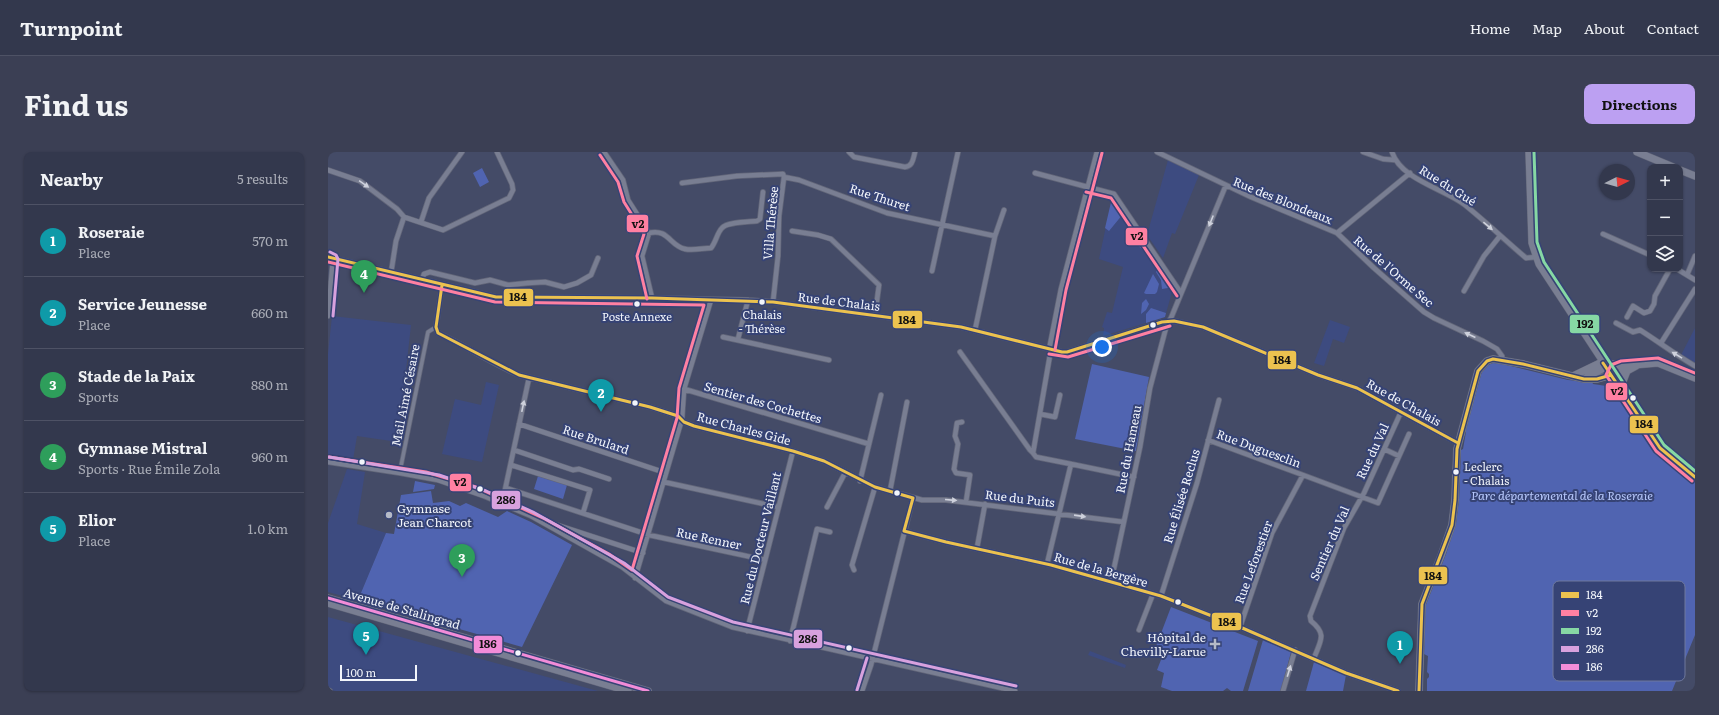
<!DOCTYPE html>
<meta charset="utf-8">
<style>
body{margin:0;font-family:Literata,serif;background:#3b3f54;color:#f1f3f6}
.controls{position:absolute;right:12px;top:12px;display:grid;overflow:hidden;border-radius:8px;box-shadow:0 1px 3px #0004}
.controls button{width:36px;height:36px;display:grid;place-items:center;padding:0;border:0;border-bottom:1px solid #4e5265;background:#33384d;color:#f1f3f6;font:20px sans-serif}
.compass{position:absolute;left:1271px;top:12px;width:36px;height:36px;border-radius:50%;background:#33384d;box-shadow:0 1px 3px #0004;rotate:85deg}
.scale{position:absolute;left:12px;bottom:10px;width:77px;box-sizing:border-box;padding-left:4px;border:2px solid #f2f5fb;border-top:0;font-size:11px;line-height:14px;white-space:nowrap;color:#f2f5fb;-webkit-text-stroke:3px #364375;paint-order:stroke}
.you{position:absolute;left:774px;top:195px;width:14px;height:14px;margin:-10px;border:3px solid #fff;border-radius:50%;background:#1a73e8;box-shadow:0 0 0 6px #1a73e833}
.badge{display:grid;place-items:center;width:26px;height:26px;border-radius:50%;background:#bca0f2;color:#fff;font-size:13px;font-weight:700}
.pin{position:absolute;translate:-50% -33px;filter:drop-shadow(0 1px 2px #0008)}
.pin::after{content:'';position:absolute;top:21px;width:14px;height:12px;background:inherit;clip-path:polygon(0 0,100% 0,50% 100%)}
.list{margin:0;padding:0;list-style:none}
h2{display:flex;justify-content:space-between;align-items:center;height:52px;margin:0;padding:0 16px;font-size:17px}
h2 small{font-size:13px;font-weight:400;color:#a9acb6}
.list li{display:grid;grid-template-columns:26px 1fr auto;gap:12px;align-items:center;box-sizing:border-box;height:72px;padding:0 16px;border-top:1px solid #4e5265}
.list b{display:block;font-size:15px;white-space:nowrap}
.list p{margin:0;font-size:13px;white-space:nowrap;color:#a9acb6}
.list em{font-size:13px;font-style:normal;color:#a9acb6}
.icon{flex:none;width:22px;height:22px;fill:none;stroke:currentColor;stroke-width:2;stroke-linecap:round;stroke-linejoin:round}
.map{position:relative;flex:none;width:1367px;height:539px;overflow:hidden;border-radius:8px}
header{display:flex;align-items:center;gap:24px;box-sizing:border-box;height:56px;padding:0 20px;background:#33384d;border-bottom:1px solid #4e5265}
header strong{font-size:19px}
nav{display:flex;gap:22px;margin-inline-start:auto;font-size:14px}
.intro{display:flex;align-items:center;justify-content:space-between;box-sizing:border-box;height:96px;padding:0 24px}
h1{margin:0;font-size:28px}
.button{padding:10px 18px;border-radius:8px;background:#bca0f2;color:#111;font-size:14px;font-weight:700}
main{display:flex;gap:24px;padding:0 24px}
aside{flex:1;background:#33384d;border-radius:8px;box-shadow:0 1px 3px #0004}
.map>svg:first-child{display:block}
.built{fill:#3d4b80}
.green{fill:#5064b1}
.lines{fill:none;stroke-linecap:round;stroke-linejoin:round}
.pedestrian-casing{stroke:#626679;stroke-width:5}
.minor-casing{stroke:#626679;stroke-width:6}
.secondary-casing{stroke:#626679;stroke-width:8}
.pedestrian{stroke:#797e92;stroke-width:3.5}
.minor{stroke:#797e92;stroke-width:4.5}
.secondary{stroke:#797e92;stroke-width:7}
.bus-1-casing{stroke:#364375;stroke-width:6}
.bus-2-casing{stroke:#364375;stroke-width:6}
.bus-3-casing{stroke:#364375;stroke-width:6}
.bus-4-casing{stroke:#364375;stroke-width:6}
.bus-5-casing{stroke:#364375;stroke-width:6}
.bus-1{stroke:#ecc24f;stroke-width:3}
.bus-2{stroke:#ff80a2;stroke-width:3}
.bus-3{stroke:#86d8a4;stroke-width:3}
.bus-4{stroke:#d8a1de;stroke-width:3}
.bus-5{stroke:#f28cd8;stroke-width:3}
.oneway{fill:#ced1dc}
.bus-dot{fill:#f2f5fb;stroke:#364375;stroke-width:1.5}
.poi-dot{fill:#b5bac7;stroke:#364375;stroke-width:1.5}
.labels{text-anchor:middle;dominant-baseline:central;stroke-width:4;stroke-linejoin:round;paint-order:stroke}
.bus-label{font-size:11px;fill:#f2f5fb;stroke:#364375}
.street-label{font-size:12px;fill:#f2f5fb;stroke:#364375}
.park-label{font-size:12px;font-style:italic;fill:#b7c8fc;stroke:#364375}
.poi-label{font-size:12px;fill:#f2f5fb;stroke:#364375;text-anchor:start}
.key{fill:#364375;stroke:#6e789d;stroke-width:1}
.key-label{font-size:11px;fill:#f2f5fb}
.line-badge{stroke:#364375;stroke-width:1.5}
.pale-badge-label{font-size:11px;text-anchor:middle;font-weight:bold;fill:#111}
</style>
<header>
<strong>Turnpoint</strong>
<nav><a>Home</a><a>Map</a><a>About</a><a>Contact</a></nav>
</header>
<div class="intro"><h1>Find us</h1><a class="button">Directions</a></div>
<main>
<aside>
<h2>Nearby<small>5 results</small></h2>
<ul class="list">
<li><span class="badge" style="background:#0f9aa8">1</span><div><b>Roseraie</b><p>Place</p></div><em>570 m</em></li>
<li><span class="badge" style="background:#0f9aa8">2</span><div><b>Service Jeunesse</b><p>Place</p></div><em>660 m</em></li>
<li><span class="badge" style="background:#2e9e5b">3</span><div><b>Stade de la Paix</b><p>Sports</p></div><em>880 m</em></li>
<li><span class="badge" style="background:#2e9e5b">4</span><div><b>Gymnase Mistral</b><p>Sports · Rue Émile Zola</p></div><em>960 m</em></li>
<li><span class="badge" style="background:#0f9aa8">5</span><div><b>Elior</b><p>Place</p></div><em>1.0 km</em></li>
</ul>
</aside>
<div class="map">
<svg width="1367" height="539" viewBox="0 0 1367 539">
<rect width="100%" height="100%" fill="#444b67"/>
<path class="built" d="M840 8 871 23 847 82 844 81 835 106 819 83Z
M784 46 845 136 837 165 775 184 776 176 774 175 779 160 784 161 795 115 771 107Z
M4 164 83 173 70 290 29 284 25 308 0 304V202Z
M1002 168 1022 175 1016 191 1005 187 996 214 986 211Z
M1367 176V212L1353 203Z
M158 230 171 233 154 310 114 302 127 247 153 253Z
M19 317 37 320 29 372 58 381 30 448 0 440V371Z
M0 465 270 539H0Z
M762 499 798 513 797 516 760 503Z"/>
<path class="green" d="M154 16 161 30 152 35 145 21Z
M784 46 795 62 781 79 777 76Z
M808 82 821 101 820 102 803 88Z
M829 118 840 134V136L834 137 833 128 828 120Z
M825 122 831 132 829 140 827 142H818L816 141Z
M818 147 821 152 818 158 813 162 814 151Z
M823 156 838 161 837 165 818 171V162Z
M1167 210 1240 228 1264 230 1265 232 1285 235 1328 299 1367 329V483L1344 539H1099V527L1101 525V522L1099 520 1100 504 1096 502 1097 455 1118 402 1128 371 1131 347 1133 298 1135 297 1138 280H1137L1154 219 1158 214Z
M764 212 821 225 808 299 747 287Z
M210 324 239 333 235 347 206 337Z
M87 329 107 333 106 337 85 340Z
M103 339 105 351 121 349 132 354 138 351 170 365 179 359 203 370 244 393 194 495 30 448 58 381 66 382 73 343Z
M843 455 930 489 915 539H903L899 536 895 539H844L833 535 836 521 829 518 836 500 827 497Z
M935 488 963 500 953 539H920Z
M986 510 1018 523 1015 539H978Z"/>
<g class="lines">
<g class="pedestrian-casing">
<path id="pedestrian" d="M72 319 100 180 108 175"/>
</g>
<g class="minor-casing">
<path id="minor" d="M276 0 295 28 300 48 321 81 314 104 324 146
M521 0 526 5 577 15C585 14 585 7 587 0
M829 0 923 45 1009 81
M1035 0 1055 7 1067 8
M1064 0C1073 28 1117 37 1137 53 1158 70 1178 89 1198 106L1208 105
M0 18 32 29 69 57 76 65 115 78 181 46 185 38 184 32 169 0
M707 21 786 42 853 141
M456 25 471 28 559 61 667 84
M354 31 409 24 455 22 456 25 451 64 450 104 445 150
M93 70 101 46 134 0
M464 79 490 83 503 87 551 133 547 163
M321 81C340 76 342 94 357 97 365 99 375 96 383 96 388 90 389 81 394 76 399 70 421 70 429 69L432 67 435 40
M1009 81 1046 116 1096 160 1106 166 1155 189 1169 197 1174 204
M1009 81 1082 21
M1275 82 1322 103
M0 105 168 145 324 146 420 148 445 150 633 175 734 200H739L834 170 846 169 875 175 990 223 1029 236 1130 291
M1349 117 1367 128
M604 119 630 0
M63 121 68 89 76 65
M1359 123 1367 104
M94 128 96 122 102 120 147 131 162 128 180 133 200 131 217 130 236 135 249 131 263 123 270 106
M114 133 108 175 110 181C138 194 163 211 191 223L322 255 350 264 356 270 366 274 465 299 496 309 547 335 594 348H618L796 370
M1136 139 1156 104 1172 84
M0 164 5 107
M1299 165 1305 154 1316 161 1322 159 1326 152 1327 144 1342 117
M1288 171 1305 180 1312 178C1331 190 1348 203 1367 214
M647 178 667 84 676 58
M395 185 501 208
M410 187 420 148
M1333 191 1367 137
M632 200 702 298 705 301
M356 237 541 292
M712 262 727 265 732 243
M634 270 629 271 627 284 630 292 626 317 628 321 642 323 638 350
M191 272 338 321
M880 288 975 323
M1056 297 1071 304
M186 298 245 318 251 317 281 327
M0 310 72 321 110 328 156 344 203 364 269 401 294 415 338 449 404 475 687 539
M743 312 806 325
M183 313 262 338 255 361
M532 329 553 243
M336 330 450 355
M178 336 321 383 437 408
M562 339 579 250
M174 352 201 226
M499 355 517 321
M221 374 226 372 315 401
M576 379 618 390 723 413 833 444 912 475 1018 521 1070 539
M649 396 657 352
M719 412 743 312 708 305 705 301 722 203V193L733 137 769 0
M526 418 524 413 547 335
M307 426 354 267 356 237 383 148
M783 430 812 295 822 236 839 172 843 166 898 33
M833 444 869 331 891 248
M912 475 944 381 975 323 1050 351 1081 282
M811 478 825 442
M419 479 465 299
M462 489 489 377 502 380
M986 506C993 488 999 482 983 469L982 464 1016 376 1036 341 1073 260
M0 538 2 539
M534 539 543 513 585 346
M955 539 967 498"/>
</g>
<g class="secondary-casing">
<path id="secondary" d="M1201 0 1204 91 1211 112 1332 296 1367 325
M1309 0 1345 15
M1352 18 1367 24
M1274 210 1294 214 1330 211 1367 226
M1245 224 1274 210
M1259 225 1278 215
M1292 237 1299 219
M0 446 320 539
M0 451 300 539
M1091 539 1094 452 1113 404 1124 373 1127 348 1129 297 1150 219 1159 209 1165 207 1195 212 1256 227H1269L1299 219 1310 213"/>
</g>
<use href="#pedestrian" class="pedestrian"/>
<use href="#minor" class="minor"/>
<use href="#secondary" class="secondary"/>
<g class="bus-1-casing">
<path id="bus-1" d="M0 105 168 145 324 146 445 150 633 175 734 200H739L834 170 846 169 875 175 990 223 1029 236 1130 291
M114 133 108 175 110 181 191 223 322 255 350 264 356 270 366 274 465 299 496 309 547 335 585 346 576 379 618 390 723 413 833 444 912 475 1018 521 1070 539
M1275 211 1332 296 1367 325
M1091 539 1094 452 1124 373 1127 348 1129 297 1150 219 1159 209 1165 207 1195 212 1256 227H1269L1283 223"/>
</g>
<g class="bus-2-casing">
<path id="bus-2" d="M272 3 290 30 296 50 316 82 309 104 319 147
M758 40 783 46 849 144
M0 110 167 150 376 153 351 236 349 266 304 418 281 402 217 367 148 335 98 320 1 305
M727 198 738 138 774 1
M721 202 740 205 842 174
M1364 329 1328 299 1278 223 1283 213 1293 209 1330 206 1367 221"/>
</g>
<g class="bus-3-casing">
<path id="bus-3" d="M1206 0 1209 90 1216 110 1336 293 1367 319"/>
</g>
<g class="bus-4-casing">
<path id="bus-4" d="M2 100 8 103 10 107 5 164
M1 305 111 323 158 339 205 360 296 411 340 445 405 470 688 534
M529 538 539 506"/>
</g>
<g class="bus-5-casing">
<path id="bus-5" d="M0 446 320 539"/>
</g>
<use href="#bus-1" class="bus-1"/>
<use href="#bus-2" class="bus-2"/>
<use href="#bus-3" class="bus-3"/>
<use href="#bus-4" class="bus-4"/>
<use href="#bus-5" class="bus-5"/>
</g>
<defs><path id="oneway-solid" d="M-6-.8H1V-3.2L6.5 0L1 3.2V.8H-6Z"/></defs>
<g class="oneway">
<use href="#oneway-solid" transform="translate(36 32) rotate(35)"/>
<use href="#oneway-solid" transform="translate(883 69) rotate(112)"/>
<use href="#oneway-solid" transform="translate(1160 74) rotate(40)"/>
<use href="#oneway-solid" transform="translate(1142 183) rotate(-155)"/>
<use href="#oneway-solid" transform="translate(1349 203) rotate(-149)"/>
<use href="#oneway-solid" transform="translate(195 254) rotate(-78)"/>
<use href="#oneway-solid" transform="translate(623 348) rotate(5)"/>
<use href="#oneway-solid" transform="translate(752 364) rotate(8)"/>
<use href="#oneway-solid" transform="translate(961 519) rotate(-73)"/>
</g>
<g class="bus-dot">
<circle cx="434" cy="150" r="3.5"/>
<circle cx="309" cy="152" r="3.5"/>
<circle cx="825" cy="173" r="3.5"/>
<circle cx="1305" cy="246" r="3.5"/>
<circle cx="307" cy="251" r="3.5"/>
<circle cx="34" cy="310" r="3.5"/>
<circle cx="1128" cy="320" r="3.5"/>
<circle cx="152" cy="337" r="3.5"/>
<circle cx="569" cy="341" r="3.5"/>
<circle cx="850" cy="450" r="3.5"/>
<circle cx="521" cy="496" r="3.5"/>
<circle cx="190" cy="501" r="3.5"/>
</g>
<g class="poi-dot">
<circle cx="61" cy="363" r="4"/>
<path d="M885 486h4v4h4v4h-4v4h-4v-4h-4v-4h4z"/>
</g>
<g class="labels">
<g class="bus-label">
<text x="434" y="162">Chalais<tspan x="434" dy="14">- Thérèse</tspan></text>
<text x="309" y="164">Poste Annexe</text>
<text x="1136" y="314" text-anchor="start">Leclerc<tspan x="1136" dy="14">- Chalais</tspan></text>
</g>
<g class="street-label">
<text transform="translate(1120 33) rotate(32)">Rue du Gué</text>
<text transform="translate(552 45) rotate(18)">Rue Thuret</text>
<text transform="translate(955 48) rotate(22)">Rue des Blondeaux</text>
<text transform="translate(442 71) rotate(-85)">Villa Thérèse</text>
<text transform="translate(1066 119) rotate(41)">Rue de l'Orme Sec</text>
<text transform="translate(511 149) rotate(7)">Rue de Chalais</text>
<text transform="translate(77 243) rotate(-79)">Mail Aimé Césaire</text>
<text transform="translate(435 250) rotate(16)">Sentier des Cochettes</text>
<text transform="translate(1076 250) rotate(29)">Rue de Chalais</text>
<text transform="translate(416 276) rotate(15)">Rue Charles Gide</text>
<text transform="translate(268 287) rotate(18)">Rue Brulard</text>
<text transform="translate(931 296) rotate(20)">Rue Duguesclin</text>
<text transform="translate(800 297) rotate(-79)">Rue du Hameau</text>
<text transform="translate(1044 299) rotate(-65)">Rue du Val</text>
<text transform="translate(853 344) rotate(-73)">Rue Élisée Reclus</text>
<text transform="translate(692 346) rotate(7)">Rue du Puits</text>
<text transform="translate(381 386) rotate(12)">Rue Renner</text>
<text transform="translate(432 386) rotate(-76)">Rue du Docteur Vaillant</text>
<text transform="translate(1001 391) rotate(-66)">Sentier du Val</text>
<text transform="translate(925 410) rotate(-70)">Rue Leforestier</text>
<text transform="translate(773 417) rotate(16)">Rue de la Bergère</text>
<text transform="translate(74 456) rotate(16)">Avenue de Stalingrad</text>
</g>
<g class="park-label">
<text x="1234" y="343">Parc départemental de la Roseraie</text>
</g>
<g class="poi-label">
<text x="69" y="356">Gymnase<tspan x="69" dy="14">Jean Charcot</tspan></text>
<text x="878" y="485" text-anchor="end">Hôpital de<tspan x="878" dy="14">Chevilly-Larue</tspan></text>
</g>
</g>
<rect x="1225" y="429" width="132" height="100" rx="6" class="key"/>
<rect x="1233" y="440" width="18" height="6" fill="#ecc24f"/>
<rect x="1233" y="458" width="18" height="6" fill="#ff80a2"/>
<rect x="1233" y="476" width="18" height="6" fill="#86d8a4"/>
<rect x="1233" y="494" width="18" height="6" fill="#d8a1de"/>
<rect x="1233" y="512" width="18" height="6" fill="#f28cd8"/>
<g class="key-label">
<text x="1258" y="447">184</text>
<text x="1258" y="465">v2</text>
<text x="1258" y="483">192</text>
<text x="1258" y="501">286</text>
<text x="1258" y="519">186</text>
</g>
<g class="line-badge">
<rect x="298" y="62" width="23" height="19" rx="4" fill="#ff80a2"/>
<rect x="797" y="75" width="23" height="19" rx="4" fill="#ff80a2"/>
<rect x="175" y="136" width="31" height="19" rx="4" fill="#ecc24f"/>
<rect x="564" y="158" width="31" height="19" rx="4" fill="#ecc24f"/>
<rect x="1241" y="162" width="31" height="20" rx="4" fill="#86d8a4"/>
<rect x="939" y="198" width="30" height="20" rx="4" fill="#ecc24f"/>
<rect x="1277" y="230" width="23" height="19" rx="4" fill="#ff80a2"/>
<rect x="1301" y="263" width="30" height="19" rx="4" fill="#ecc24f"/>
<rect x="121" y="321" width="23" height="19" rx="4" fill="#ff80a2"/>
<rect x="163" y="338" width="30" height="20" rx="4" fill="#d8a1de"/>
<rect x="1090" y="414" width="30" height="19" rx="4" fill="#ecc24f"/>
<rect x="883" y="460" width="31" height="19" rx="4" fill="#ecc24f"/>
<rect x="465" y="477" width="30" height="20" rx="4" fill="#d8a1de"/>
<rect x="145" y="483" width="30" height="19" rx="4" fill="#f28cd8"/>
</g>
<g class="pale-badge-label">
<text x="310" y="76">v2</text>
<text x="809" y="88">v2</text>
<text x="190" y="149">184</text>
<text x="579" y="172">184</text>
<text x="1257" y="176">192</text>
<text x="954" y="212">184</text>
<text x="1289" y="243">v2</text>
<text x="1316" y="276">184</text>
<text x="132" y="334">v2</text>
<text x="178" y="352">286</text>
<text x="1105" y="428">184</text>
<text x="899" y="474">184</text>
<text x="480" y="491">286</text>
<text x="160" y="496">186</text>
</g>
</svg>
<div class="controls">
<button>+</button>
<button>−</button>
<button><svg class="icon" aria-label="layers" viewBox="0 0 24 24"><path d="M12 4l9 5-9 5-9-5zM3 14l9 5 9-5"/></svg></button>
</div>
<svg class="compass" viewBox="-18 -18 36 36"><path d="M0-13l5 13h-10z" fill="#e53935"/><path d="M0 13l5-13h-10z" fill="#a9acb6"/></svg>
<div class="scale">100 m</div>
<div class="you"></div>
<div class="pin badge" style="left:1072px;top:512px;background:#0f9aa8">1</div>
<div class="pin badge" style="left:273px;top:260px;background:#0f9aa8">2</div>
<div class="pin badge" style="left:134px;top:425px;background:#2e9e5b">3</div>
<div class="pin badge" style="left:36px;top:141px;background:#2e9e5b">4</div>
<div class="pin badge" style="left:38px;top:503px;background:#0f9aa8">5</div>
</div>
</main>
